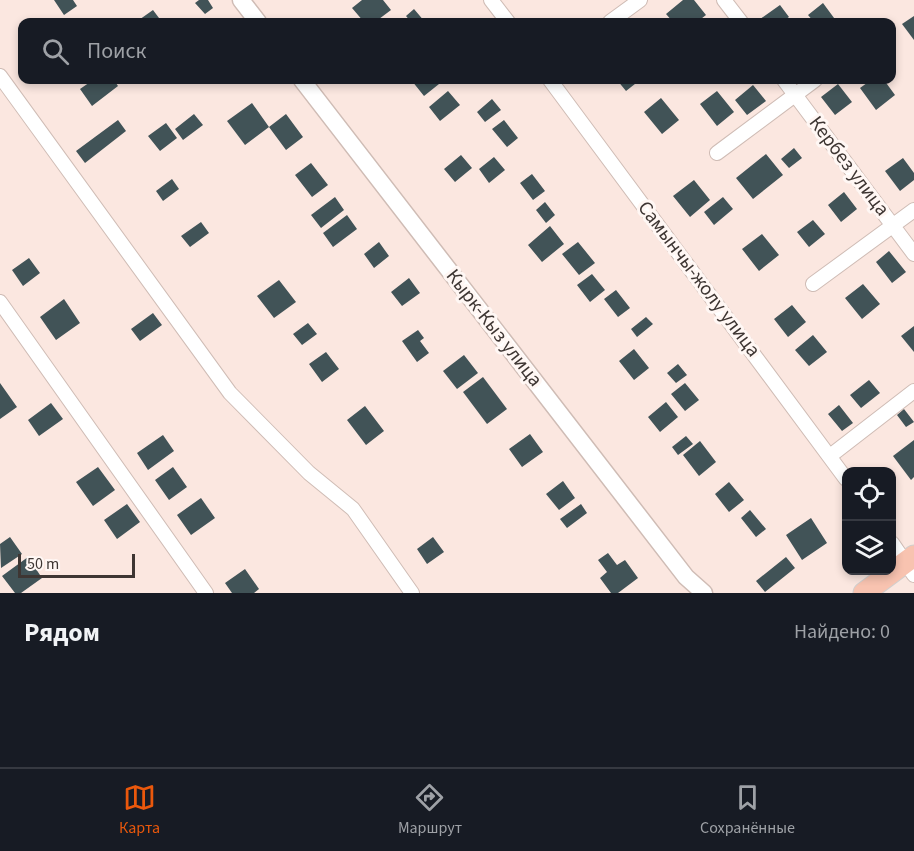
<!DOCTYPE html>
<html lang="ru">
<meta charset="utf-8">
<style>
body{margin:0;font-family:"Source Sans 3",sans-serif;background:#20242c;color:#f1f3f6}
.controls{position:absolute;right:18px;bottom:18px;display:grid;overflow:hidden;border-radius:12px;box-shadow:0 3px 9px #0003}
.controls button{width:54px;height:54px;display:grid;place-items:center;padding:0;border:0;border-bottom:2px solid #363941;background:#171b24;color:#f1f3f6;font:30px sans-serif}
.scale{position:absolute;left:18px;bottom:15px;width:117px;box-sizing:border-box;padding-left:6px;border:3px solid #3e3633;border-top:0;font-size:16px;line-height:21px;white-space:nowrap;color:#3e3633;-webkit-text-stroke:4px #fff7f4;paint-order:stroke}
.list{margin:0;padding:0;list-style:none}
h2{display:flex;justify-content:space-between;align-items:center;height:78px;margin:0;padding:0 24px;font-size:26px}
h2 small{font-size:20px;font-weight:400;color:#9ea1a6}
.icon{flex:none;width:33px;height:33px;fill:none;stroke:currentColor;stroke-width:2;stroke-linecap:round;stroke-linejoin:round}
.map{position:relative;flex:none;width:914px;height:593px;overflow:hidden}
.search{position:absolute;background:#171b24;box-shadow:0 3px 9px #0003;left:18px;right:18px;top:18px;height:66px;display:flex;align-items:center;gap:15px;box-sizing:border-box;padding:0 21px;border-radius:12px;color:#9ea1a6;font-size:22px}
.sheet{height:174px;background:#171b24}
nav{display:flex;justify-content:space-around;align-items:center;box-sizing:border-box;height:84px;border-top:2px solid #363941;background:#171b24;font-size:16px;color:#9ea1a6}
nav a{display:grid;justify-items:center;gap:3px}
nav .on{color:#ea580c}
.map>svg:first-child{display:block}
.building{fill:#415357}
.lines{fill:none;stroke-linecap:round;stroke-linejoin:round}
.minor-casing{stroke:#cfbcb5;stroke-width:16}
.tertiary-casing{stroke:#cfbcb5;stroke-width:19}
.primary-casing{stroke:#d1cfce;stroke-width:23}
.minor{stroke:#fff;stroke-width:14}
.tertiary{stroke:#fff;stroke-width:16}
.primary{stroke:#f8c3b0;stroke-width:21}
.labels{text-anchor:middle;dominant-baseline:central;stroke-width:6;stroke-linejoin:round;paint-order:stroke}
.street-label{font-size:20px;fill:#3e3633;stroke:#fff7f4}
</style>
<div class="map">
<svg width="914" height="593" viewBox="0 0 914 593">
<rect width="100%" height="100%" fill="#fbe7e0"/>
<path class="building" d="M54 0H73L77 6 64 15Z
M199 0H208L213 8 205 14 195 3Z
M362 0H383L391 10 375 22H364L352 8Z
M683 0H694L706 15 697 22H673L666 14Z
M823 3 837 22H814L808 15Z
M780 5 789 17 782 22H756Z
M414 9 425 22H411L406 16Z
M153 10 162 22H136Z
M914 16V40L902 24Z
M93 80H114L118 86 92 106 80 89Z
M413 80H444L424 96 412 81Z
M617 80H640L626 91Z
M871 80H884L895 95 876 110 860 88Z
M838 84 852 102 835 115 821 97Z
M753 85 766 101 747 115 735 100Z
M448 91 460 105 440 121 429 107Z
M717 91 734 112 717 126 700 104Z
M661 98 679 120 662 134 644 112Z
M492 99 501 110 485 122 477 112Z
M252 103 269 127 245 145 227 121Z
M194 114 203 125 183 140 175 129Z
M286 114 303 137 286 150 269 127Z
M118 120 126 131 85 163 76 151Z
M504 120 518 138 507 147 492 129Z
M166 123 177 138 160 151 148 136Z
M794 148 802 158 789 168 781 159Z
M766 154 783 175 753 199 736 178Z
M461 155 472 168 455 182 444 169Z
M494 157 505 170 489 183 479 169Z
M903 158 914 173V180L900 191 885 171Z
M311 163 328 185 312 197 295 175Z
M532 174 545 191 533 200 520 183Z
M172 179 179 189 163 201 156 191Z
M694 180 710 200 690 217 673 196Z
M844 192 857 209 841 222 828 205Z
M335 197 344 210 321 228 311 215Z
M723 197 733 209 714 225 704 212Z
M545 202 555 215 546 223 536 210Z
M347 215 357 229 333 247 323 233Z
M813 220 825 234 809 247 797 232Z
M201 222 209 233 190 247 181 236Z
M550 226 564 244 542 262 528 245Z
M762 234 779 255 759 271 742 249Z
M379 242 389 256 374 268 364 254Z
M578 242 595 263 579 275 562 254Z
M889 251 906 272 892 283 876 262Z
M29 258 40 273 23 286 12 270Z
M592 274 605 290 590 302 577 285Z
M409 278 420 293 402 306 391 292Z
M279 280 296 302 274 318 257 296Z
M863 284 880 304 862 319 845 298Z
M616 290 630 308 618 317 604 299Z
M64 299 80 323 56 340 40 317Z
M792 305 806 322 788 337 774 319Z
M153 313 162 325 140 341 131 329Z
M646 317 653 324 637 337 631 329Z
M308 323 317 334 302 345 293 334Z
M914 326V352L901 336Z
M418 330 424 338 420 341 429 353 417 362 402 341Z
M813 335 827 352 809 366 795 350Z
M634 349 649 368 634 380 619 361Z
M326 352 339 369 322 382 309 364Z
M464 355 478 373 457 389 443 371Z
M678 364 687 375 676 383 667 373Z
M483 377 507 409 487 424 463 392Z
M869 380 880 393 861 408 850 395Z
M0 383 17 407 0 419Z
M685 383 699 400 685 411 671 394Z
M666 402 678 417 660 432 648 417Z
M51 403 63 419 39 436 28 420Z
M839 405 853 423 842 431 828 414Z
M365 406 384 431 366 445 347 420Z
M904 409 914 422 906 427 897 415Z
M530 434 543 452 522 467 509 449Z
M163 435 174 451 148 470 137 453Z
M686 436 693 444 678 455 672 447Z
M914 440V477L911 480 893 456Z
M700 441 716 462 699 476 683 455Z
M98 467 115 490 93 506 76 482Z
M173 467 187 487 169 500 155 480Z
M563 481 575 498 559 510 546 494Z
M729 482 744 500 729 512 715 494Z
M201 498 215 518 191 535 177 515Z
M127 504 140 522 117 539 104 520Z
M581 504 587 513 567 528 560 519Z
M750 510 766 529 756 537 741 518Z
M811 518 827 543 802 560 786 535Z
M10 537 22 554 1 568 0 544Z
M433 537 444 552 427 564 417 549Z
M608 553 617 565 625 560 638 578 618 593H611L600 578 607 572 598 560Z
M28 557 42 578 21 593H15L2 576Z
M786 557 795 568 765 592 756 581Z
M245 569 259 589 254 593H232L225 583Z"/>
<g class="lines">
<g class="minor-casing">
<path id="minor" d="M491 0 508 22
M724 0 741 22
M610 22 640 0
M0 76 230 393 309 473 353 509 412 593
M550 80 846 479
M784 80 914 254
M717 153 815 80
M813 284 914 210
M0 302 206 593
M830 456 914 391
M892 543 914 575"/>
</g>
<g class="tertiary-casing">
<path id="tertiary" d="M241 0 258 22
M302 80 686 577 704 593"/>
</g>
<g class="primary-casing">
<path id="primary" d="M864 593 914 556"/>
</g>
<use href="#minor" class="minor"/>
<use href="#tertiary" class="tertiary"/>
<use href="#primary" class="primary"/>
</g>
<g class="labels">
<g class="street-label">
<text transform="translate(849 166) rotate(53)">Кербез улица</text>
<text transform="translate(699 279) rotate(53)">Самынчы-жолу улица</text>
<text transform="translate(494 328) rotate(52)">Кырк-Кыз улица</text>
</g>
</g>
</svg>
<div class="controls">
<button><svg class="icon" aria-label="locate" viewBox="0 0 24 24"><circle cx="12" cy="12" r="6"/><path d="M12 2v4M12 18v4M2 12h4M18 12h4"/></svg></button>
<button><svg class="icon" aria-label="layers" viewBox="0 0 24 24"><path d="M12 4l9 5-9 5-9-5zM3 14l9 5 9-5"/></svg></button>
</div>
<div class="scale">50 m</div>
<div class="search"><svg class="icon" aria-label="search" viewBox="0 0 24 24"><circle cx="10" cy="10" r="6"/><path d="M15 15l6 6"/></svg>Поиск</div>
</div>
<section class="sheet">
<h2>Рядом<small>Найдено: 0</small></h2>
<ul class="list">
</ul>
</section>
<nav>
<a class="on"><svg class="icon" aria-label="map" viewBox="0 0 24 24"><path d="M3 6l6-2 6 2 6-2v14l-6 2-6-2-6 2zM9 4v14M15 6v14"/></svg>Карта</a>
<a><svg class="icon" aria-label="directions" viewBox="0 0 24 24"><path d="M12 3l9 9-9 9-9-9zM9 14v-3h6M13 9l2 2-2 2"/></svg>Маршрут</a>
<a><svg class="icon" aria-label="saved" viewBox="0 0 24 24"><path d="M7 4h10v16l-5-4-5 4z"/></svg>Сохранённые</a>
</nav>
